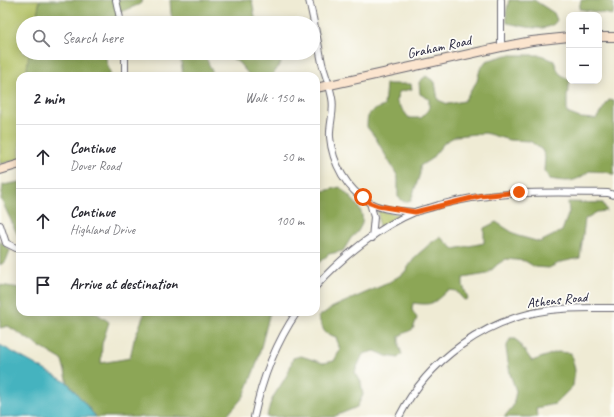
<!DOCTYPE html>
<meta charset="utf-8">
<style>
body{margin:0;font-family:Caveat,sans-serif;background:#f7f7f7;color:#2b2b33}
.controls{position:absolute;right:12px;top:12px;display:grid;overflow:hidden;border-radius:8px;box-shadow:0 2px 10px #0003}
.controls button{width:36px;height:36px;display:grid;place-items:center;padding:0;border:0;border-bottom:1px solid #e1e1e2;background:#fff;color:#2b2b33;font:20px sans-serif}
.stop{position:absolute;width:12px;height:12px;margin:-9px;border:3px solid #ea580c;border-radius:50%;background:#fff}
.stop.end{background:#ea580c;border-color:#fff;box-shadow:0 1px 4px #0008}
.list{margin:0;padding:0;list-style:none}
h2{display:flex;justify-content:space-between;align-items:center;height:52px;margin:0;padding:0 16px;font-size:17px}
h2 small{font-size:13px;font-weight:400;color:#7c7c81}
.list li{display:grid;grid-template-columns:26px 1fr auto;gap:12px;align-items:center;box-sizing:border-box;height:64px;padding:0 16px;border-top:1px solid #e1e1e2}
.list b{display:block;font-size:15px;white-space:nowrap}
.list p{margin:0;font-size:13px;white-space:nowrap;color:#7c7c81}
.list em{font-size:13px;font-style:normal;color:#7c7c81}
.icon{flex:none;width:22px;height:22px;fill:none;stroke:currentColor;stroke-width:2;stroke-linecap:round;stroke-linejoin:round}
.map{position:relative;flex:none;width:614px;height:417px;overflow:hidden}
.search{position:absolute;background:#fff;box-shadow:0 2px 10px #0003;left:16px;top:16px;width:304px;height:44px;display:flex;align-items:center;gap:10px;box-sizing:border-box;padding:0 14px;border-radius:22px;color:#7c7c81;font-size:15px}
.panel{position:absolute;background:#fff;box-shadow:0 2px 10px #0003;left:16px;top:72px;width:304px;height:244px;border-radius:12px}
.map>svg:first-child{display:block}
.green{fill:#b0bf61;stroke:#69704e}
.forest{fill:#8ca657;stroke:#576449}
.water{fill:#45b3bf;stroke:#346a7d}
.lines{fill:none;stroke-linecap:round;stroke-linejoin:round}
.street-casing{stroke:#6a6871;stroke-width:8}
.secondary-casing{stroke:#6a6871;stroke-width:10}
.street{stroke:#fff;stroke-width:6}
.secondary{stroke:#fbe5cf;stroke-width:8}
.route{stroke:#ea580c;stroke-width:5}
.labels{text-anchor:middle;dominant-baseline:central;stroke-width:3.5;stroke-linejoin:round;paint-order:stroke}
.street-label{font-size:14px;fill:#22223b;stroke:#fdfcf7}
</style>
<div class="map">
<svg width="614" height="417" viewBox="0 0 614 417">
<rect width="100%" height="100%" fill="#fdfcf7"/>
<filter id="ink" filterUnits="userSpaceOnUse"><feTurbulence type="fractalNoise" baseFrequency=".025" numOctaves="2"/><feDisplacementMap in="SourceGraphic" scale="8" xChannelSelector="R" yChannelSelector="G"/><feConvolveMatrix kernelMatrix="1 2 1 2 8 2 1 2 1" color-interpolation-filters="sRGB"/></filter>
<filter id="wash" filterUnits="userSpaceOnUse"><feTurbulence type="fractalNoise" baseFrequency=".012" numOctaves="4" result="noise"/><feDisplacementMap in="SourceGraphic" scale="16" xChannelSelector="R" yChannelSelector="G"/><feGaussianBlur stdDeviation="0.9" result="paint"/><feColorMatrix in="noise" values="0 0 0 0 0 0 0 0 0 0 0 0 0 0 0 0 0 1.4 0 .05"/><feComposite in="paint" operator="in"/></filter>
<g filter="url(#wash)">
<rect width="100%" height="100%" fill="#efebd4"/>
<path class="green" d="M0 0H39V23H23V53H38V76H20V159L0 164Z
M378 211 398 214 399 215 379 227Z"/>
<path class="forest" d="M40 0H143L140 4 119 13 114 23H35Z
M170 0H252L256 23H174L171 14Z
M509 0H534L554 13 557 20C549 35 520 25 507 23L506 13Z
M581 0H609L614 4 613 15 579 9Z
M29 53H107L106 59 111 76H26Z
M180 53H204L214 76H183Z
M225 53H276L281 63 272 76H250L239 63Z
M507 55H541L554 61 559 73 570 81 567 96V113L580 118 596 119 609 100 614 101V175L607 172 589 171C575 183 568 182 550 179L544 171 545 157 542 150 530 141 509 140 485 133 456 136 445 142 431 159 420 166V174L411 200 404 202 398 197V179L397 175 375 137 367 127C367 111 371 111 384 106L386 84H411L412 89 399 92 396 101 409 118H421L429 110V99L420 94 419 82 426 76 435 82 438 100 448 104 464 101 477 81 480 69 486 61Z
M20 182V240L1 199 3 185Z
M340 187C352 200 371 213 358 231 356 234 353 236 351 238 348 242 346 247 343 251L329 254 316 265V193Z
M568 202 603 203 607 211 597 212 585 219 580 258 561 262 549 268 535 267 525 261 506 259 498 264 487 274 463 278V285L468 299 464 300 456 291 448 290C433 303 434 306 413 303L412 310 417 318 413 329 399 336V346L402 354 398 358 386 356 375 351 363 354 355 372 361 382 363 395 357 407 333 417H267C270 396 279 390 288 373 290 369 291 363 293 358L301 356 323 363 334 361 340 350 336 337 325 333 318 317 333 307 386 284 404 273 416 256 432 242 440 237 454 249 484 243V228L496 222 518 236 540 242 562 231 569 212Z
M0 241 10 250 6 261 0 265Z
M0 285 20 288V312H95L109 322 102 344 101 363 130 358 134 340 145 312H270L257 363 244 396 226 417H96L68 383 62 360 37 345 8 326 0 328Z
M510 339H516L532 361 557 352 571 353 575 370 573 386 555 404 536 408 537 417H504L513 406 516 391 510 374 506 348Z"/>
<path class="water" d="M0 345 68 383 96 417H0Z"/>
</g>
<g filter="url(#ink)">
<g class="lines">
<g class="street-casing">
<path id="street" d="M116 0 121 23
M309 0C314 21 318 42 322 63 325 75 330 86 332 98 335 111 329 124 330 137 332 163 347 190 370 203 383 210 401 211 415 212
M501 47V0
M125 53V76
M370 203 374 217 372 238
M0 225 6 243 16 248 20 249
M316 286C341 258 380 226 415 212 423 209 431 208 439 205 495 190 550 192 608 193L614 195
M254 417C262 379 275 344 297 312
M399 417C428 360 486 318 550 310 571 307 593 308 614 308"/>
</g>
<g class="secondary-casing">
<path id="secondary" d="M599 37H614
M316 88 501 47 532 41 569 37
M0 170 20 164"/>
</g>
<use href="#street" class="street"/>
<use href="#secondary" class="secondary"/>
</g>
</g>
<g class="lines" filter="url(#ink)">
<path class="route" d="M363 197 370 203 378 206 415 212 480 196 519 192"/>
</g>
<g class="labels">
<g class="street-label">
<text transform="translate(439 47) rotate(-12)">Graham Road</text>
<text transform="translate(557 300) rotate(-6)">Athens Road</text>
</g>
</g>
</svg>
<div class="controls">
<button>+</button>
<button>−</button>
</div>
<div class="stop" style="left:363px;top:197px"></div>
<div class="stop end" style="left:519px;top:192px"></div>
<div class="search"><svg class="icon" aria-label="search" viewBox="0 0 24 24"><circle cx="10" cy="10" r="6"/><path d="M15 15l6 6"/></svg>Search here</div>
<section class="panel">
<h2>2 min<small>Walk · 150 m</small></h2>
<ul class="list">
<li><svg class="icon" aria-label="ahead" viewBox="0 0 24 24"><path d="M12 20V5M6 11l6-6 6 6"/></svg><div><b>Continue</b><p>Dover Road</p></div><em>50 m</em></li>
<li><svg class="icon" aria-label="ahead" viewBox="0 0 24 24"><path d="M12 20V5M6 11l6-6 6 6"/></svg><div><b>Continue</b><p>Highland Drive</p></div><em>100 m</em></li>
<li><svg class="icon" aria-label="arrive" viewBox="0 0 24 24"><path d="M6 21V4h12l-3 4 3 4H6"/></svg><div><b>Arrive at destination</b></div></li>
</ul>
</section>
</div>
